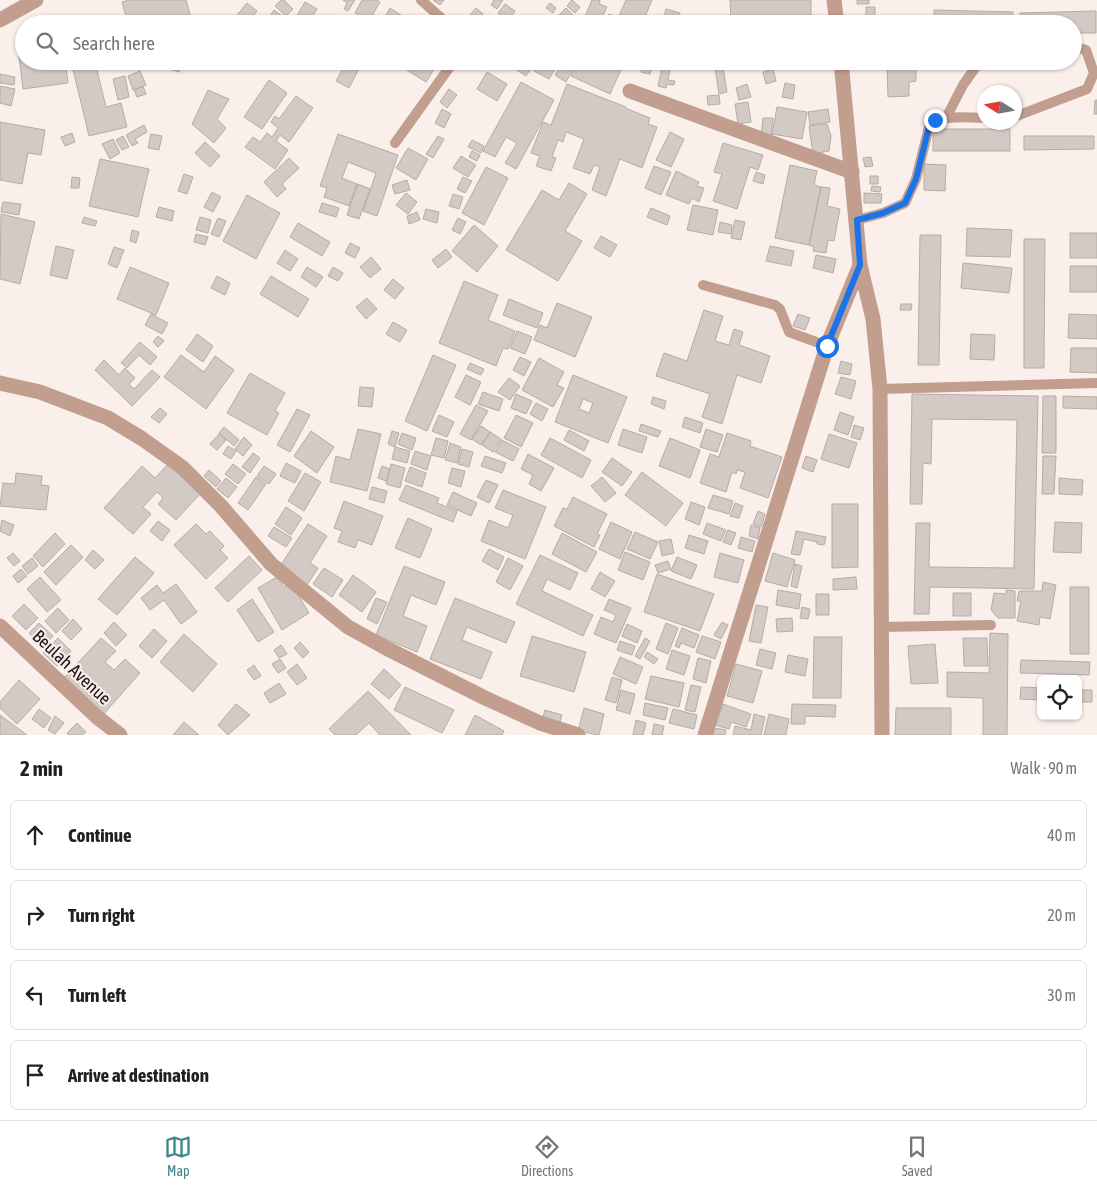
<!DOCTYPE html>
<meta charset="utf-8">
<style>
body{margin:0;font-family:"Asap Condensed",sans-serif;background:#f2f2f2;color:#202124}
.controls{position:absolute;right:15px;bottom:15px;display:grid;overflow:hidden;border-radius:8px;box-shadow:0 1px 4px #0004}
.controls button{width:45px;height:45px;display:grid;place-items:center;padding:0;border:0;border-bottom:1px solid #e0e0e0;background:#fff;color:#202124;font:25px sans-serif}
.compass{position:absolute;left:977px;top:85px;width:45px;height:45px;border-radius:50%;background:#fff;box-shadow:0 1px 4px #0004;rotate:281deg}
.stop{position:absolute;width:15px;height:15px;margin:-11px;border:4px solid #1a73e8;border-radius:50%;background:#fff}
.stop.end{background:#1a73e8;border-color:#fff;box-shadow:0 1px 5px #0008}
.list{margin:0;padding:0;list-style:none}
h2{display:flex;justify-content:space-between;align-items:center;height:65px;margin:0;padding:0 20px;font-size:21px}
h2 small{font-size:16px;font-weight:400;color:#757577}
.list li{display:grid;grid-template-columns:32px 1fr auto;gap:15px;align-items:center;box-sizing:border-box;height:70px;margin:0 10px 10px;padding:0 10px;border:1px solid #e0e0e0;border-radius:8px}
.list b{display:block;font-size:19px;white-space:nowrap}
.list em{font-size:16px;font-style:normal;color:#757577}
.icon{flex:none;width:28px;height:28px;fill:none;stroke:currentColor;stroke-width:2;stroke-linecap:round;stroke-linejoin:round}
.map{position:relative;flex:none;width:1097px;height:735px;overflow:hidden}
.search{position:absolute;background:#fff;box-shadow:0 1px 4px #0004;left:15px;right:15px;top:15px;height:55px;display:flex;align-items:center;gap:12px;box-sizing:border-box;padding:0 18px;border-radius:28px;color:#757577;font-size:19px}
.sheet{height:385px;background:#fff}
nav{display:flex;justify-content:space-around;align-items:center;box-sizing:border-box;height:70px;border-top:1px solid #e0e0e0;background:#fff;font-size:14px;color:#757577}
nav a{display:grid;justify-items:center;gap:2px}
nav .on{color:#3f8788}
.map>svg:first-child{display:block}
.building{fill:#d4cac5;stroke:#b6aca7;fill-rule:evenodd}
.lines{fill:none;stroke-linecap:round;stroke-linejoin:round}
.service{stroke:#c19e8e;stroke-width:10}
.minor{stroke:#c19e8e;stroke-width:15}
.tertiary{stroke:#c19e8e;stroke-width:15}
.route{stroke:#1a73e8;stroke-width:6}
.labels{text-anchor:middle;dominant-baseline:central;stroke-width:4;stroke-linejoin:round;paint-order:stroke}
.street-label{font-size:18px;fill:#1a1615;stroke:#faefeb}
</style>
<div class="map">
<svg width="1097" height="735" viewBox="0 0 1097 735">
<rect width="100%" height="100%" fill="#faefeb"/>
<path class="building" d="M129 0H186L191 18 172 24H128L122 2Z
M281 0H284L293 9 286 16 275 6Z
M343 0H355L348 11 344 9 347 3Z
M362 0H377L380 2 369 21 355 13Z
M433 0H444L440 5Z
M494 0H503L497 9 491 5Z
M572 0 580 7 575 13 567 6Z
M592 0H600L599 4 607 7 602 17 607 18 609 14 618 18 626 0H652L642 24H582Z
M730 0H811V15L731 20Z
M857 0H869V4H857Z
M305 2 317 9 312 17 316 20 313 24H292Z
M247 3 257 11 247 23 237 15Z
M550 3 556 8 553 13 546 8Z
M505 4 515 11 508 20 498 13Z
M866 7H875V17H866Z
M390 8 415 24H381Z
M476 8 483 14 476 22 478 24H464L463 23Z
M566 8 576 18 571 24H564L557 17Z
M666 9 680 13 679 19 694 22 693 24H662Z
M274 10 286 19 283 24H265Z
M934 10 1013 12V24H934Z
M1096 11V33H1073V24H1020V13Z
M236 18 243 24H231Z
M879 19V24H870L869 20Z
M19 56H24V61H65L68 83 23 89Z
M71 61H97L95 62 106 107 121 103 127 127 89 136Z
M114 61H122L123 64 115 67Z
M156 61H182L179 72 155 65Z
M242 61H257L252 68Z
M325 61H341L335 70 324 62Z
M347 61H363L349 88 336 81Z
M405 61H439L426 82 402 67Z
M504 61H536L526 76Z
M540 61H547L556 67 549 79 534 71Z
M550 61H561L559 66Z
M578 61H625L610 94 571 76Z
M644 61H653L650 74 641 72Z
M562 65 572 71 566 82 555 75Z
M916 66V81L909 82V96L888 97 887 67Z
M723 67 727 92 719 94 715 68Z
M662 68 670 69 668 80 675 81 674 85 667 84 666 88 658 86Z
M773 69 776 81 766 84 763 72Z
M140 71 146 85 133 90 128 76Z
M487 72 507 84 497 101 477 89Z
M0 74 15 77 14 85 0 83Z
M125 76 129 97 118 100 113 79Z
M269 80 287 93 262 129 244 117Z
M521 82 554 100 516 169 505 163 517 143 506 137 495 157 483 151Z
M785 83 795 85 793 99 782 97Z
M567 84 626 107 625 108 650 118 648 124 657 127 642 168 620 159 606 196 592 190 600 167 594 165 590 174 573 168 584 139 566 132 563 142 558 140 552 157 556 158 551 171 536 166 540 156 531 153 543 122 551 125Z
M747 84 751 97 739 100 736 88Z
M0 86 15 89 11 106 0 103Z
M143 86 146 94 137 97 134 90Z
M449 89 457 95 447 108 440 102Z
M208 90 229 99 217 119 226 128 214 143 192 124Z
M719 95 720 104 708 105 707 96Z
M296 96 313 108 289 142 280 135 276 141 288 150 275 169 245 147 253 137 260 142 267 133 272 137 278 128 271 122 275 116 279 119Z
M1095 100H1097V114H1094Z
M748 102 751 122 738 124 735 104Z
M777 107 807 112 802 139 772 134Z
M442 109 451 114 444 128 435 123Z
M828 109 830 122 810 125 808 112Z
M763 118H773L771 138H761Z
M0 122 45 130 41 155 28 153 22 184 0 180Z
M827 124 831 136 829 151 813 154 809 126Z
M144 125 147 132 135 139 138 143 132 146 126 135Z
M933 129H1010V151H933Z
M670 132 684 139 671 167 656 160Z
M72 133 75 142 65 146 61 137Z
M151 134 162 136 159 150 148 148Z
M338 134 398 155 377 216 363 211 376 173 348 162 342 178 357 184 349 206 324 197 327 188 320 186Z
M123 136 129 147 122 150 116 140Z
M438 136 444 139 433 158 426 154Z
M1024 136H1094V149L1024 150Z
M113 139 120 153 110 159 102 144Z
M472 140 484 146 481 153 468 147Z
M205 142 220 156 210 167 195 153Z
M723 143 763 155 758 170 750 167 737 209 713 201 722 174 714 172Z
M408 148 428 159 416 180 396 168Z
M472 151 480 155 477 161 469 157Z
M461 156 476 165 468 177 453 168Z
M871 157 873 166 865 167 863 158Z
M289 158 299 168 282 184 286 189 277 197 264 182Z
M100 159 149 169 138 217 89 206Z
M924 164 946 165 945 191 924 190Z
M790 165 817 171 814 185 821 187 809 245 775 238Z
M654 166 671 172 661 195 645 188Z
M486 167 508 178 484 225 462 213Z
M676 171 699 182 697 186 704 188 699 202 692 198 689 204 666 195Z
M756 172 765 175 763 184 753 181Z
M184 174 193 177 187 194 178 191Z
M870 176H878V184H870Z
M72 177 80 178 79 188H71Z
M463 177 472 181 465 193 457 189Z
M407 180 410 190 395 194 392 185Z
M569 183 587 194 565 231 582 241 558 281 506 250 542 190 559 200Z
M358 184 370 189 359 219 347 215Z
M872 186 881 187 880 192 871 191Z
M821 187 830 188 827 206 840 209 834 241 828 240 826 253 813 251 814 247 809 245Z
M212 192 221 197 213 212 204 207Z
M406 193 417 202 408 214 396 205Z
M864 193 882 194 881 203H864Z
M453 194 463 197 459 209 449 206Z
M247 195 280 213 256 259 223 241Z
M3 202 21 204 19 215 1 212Z
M322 203 339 208 336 217 319 212Z
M693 205 718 210 713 235 687 230Z
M159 207 174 211 172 221 156 217Z
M651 208 670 216 667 225 647 217Z
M426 209 439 212 437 223 423 219Z
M417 212 420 220 409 224 407 216Z
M1 214 35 222 20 284 0 279Z
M84 217 97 221 95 226 82 223Z
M200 217 211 220 208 233 196 230Z
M218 218 226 221 219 237 211 234Z
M458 218 466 222 460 234 452 230Z
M735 220 745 222 741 240 731 238Z
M720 222 732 225 731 234 718 232Z
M298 223 330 242 322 256 290 237Z
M474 225 498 246 477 272 452 251Z
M967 228 1012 230 1010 257 966 256Z
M132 230 139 232 136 243 130 241Z
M1070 233H1097V258H1070Z
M196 234 208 237 205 245 194 242Z
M920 235H941L939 365H918Z
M601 236 617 245 610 257 594 248Z
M1024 239H1045L1044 368H1024Z
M350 243 360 248 355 258 345 253Z
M56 246 74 250 67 279 50 275Z
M770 246 794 251 791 266 766 261Z
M114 247 124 250 117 268 108 264Z
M446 249 452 257 438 268 432 260Z
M285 250 298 259 290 271 277 263Z
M816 255 836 259 833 273 813 268Z
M371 257 381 269 370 278 360 267Z
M963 263 1012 268 1009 293 961 288Z
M1070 266H1097V292H1070Z
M130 267 169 283 156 315 117 299Z
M307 267 323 277 316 287 301 277Z
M333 267 343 273 338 281 328 276Z
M217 276 230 283 225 295 211 288Z
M271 276 309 299 298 317 260 294Z
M393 279 404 288 395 299 384 290Z
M464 281 498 295 488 320 515 331 508 349 503 348 496 366 439 343Z
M367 298 377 309 366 319 356 307Z
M509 299 543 313 537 328 503 315Z
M557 303 592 317 575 357 534 340 540 325 547 328Z
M901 304H912L911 310H900Z
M704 310 723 316 715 341 729 345 734 329 743 332 739 345 770 356 761 383 737 375 722 424 702 417 710 394 656 376 664 353 687 361Z
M151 314 168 323 162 334 145 325Z
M798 314 810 318 805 330 793 326Z
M1069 314 1097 315V339L1068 338Z
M393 322 407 330 400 342 386 334Z
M517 331 532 337 525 354 510 348Z
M197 334 213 346 203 362 186 350Z
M971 334 995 335 994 360 970 359Z
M158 336 164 341 158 347 153 342Z
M140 342 157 357 150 365 139 355 127 368 121 363Z
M1071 348H1097V373L1070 372Z
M181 355 204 372 215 356 234 370 206 409 164 377Z
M433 355 456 365 427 431 405 421Z
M520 357 531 362 524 376 513 370Z
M539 358 564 372 557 385 564 388 553 407 522 390Z
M104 360 119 375 125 368 135 378 129 384 134 389 152 370 160 377 132 406 95 370Z
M841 361 852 364 850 375 838 373Z
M470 363 484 369 481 375 467 369Z
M250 373 285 393 275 411 279 413 267 435 227 413Z
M466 375 481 382 470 405 455 397Z
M573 375 627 397 608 443 555 422ZM583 399 593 403 589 413 579 409Z
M841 377 856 381 851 399 835 394Z
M509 378 520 386 510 400 498 392Z
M360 387 374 388 372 407 358 406Z
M483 392 503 399 499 411 478 404Z
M516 394 532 401 526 414 511 408Z
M912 394 1038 396 1034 589 930 587 929 614H914L916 523H930L929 567 1014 568 1017 420 932 419 931 464 923 463 922 504H910Z
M1043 396H1056V453H1042Z
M1063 396 1097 397V409L1063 408Z
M653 397 666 401 664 409 651 404Z
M536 403 548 409 542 421 530 414Z
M476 405 488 411 471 440 460 434Z
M160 408 167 414 159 423 151 417Z
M297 409 310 415 290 452 277 445Z
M840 412 854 417 848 435 834 430Z
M439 415 454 422 447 437 432 431Z
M516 415 533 423 521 447 504 438Z
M685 417 703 423 700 433 682 427Z
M641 424 661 431 658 437 639 431Z
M854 425 864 428 860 440 851 437Z
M481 426 490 432 481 445 472 439Z
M224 427 239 440 234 446 219 433Z
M358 429 381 434 367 491 330 482 336 456 350 460Z
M623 429 647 437 642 453 618 445Z
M706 429 723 435 717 452 700 447Z
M569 430 589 441 584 451 564 440Z
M311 431 334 447 317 473 294 456Z
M392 431 399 433 395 447 388 444Z
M490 432 501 439 493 452 482 445Z
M402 433 416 438 412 450 398 444Z
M727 433 751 441 750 446 782 457 768 498 740 488 745 472 737 470 736 474 732 472 726 492 700 483 710 454 719 457Z
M219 434 226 440 217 450 210 444Z
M829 434 857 443 849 468 821 459Z
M244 437 252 445 243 456 235 449Z
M436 438 448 441 444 458 431 455Z
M550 438 591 460 582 478 541 455Z
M670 438 700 450 690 478 659 466Z
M502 440 519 449 513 461 495 452Z
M450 443 461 447 457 463 445 460Z
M228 446 236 451 231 459 223 454Z
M395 447 410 451 407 463 392 459Z
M462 449 473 452 469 467 458 464Z
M415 451 431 456 427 470 411 464Z
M253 453 260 458 250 473 242 467Z
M528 454 554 468 541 491 529 484 533 475 521 469Z
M485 456 506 463 502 473 481 466Z
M806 456 817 460 813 472 802 468Z
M1043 456H1056L1054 494H1042Z
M612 458 632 472 622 486 602 472Z
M286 463 301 471 295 483 280 476Z
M168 464 200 494 176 520 158 504 163 498 157 492 143 507 151 514 133 534 104 508 142 466 155 478Z
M233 464 246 474 238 484 225 474Z
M391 464 405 468 400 488 386 484Z
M264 466 276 474 269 484 257 476Z
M382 466 390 469 386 481 378 478Z
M410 467 426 473 422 487 405 481Z
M452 468 465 471 461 487 448 483Z
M209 470 221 481 216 487 204 476Z
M642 472 683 503 666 526 625 495Z
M16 473 42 476 41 485 49 486 46 510 0 506 3 483 15 484Z
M305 473 321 482 304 511 288 501Z
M256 477 266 484 248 510 238 503Z
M602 477 616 493 605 502 591 486Z
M226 478 237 487 228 498 217 489Z
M1059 478 1083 480 1082 495 1059 494Z
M486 480 498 485 489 503 477 497Z
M406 485 439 498 437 503 457 511 453 522 399 500Z
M372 487 387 491 384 503 369 499Z
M503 490 546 507 525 559 481 541 489 520 508 528 513 515 495 508Z
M453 492 477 503 471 516 447 505Z
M713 495 733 501 729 514 708 508Z
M573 497 607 514 597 534 600 535 594 547 554 526 563 508 567 509Z
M344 501 383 516 372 545 358 540 355 548 338 542 342 531 334 528Z
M691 502 705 507 699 525 685 519Z
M735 503 743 506 739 518 730 516Z
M832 504H858V567L832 568Z
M286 507 302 518 291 535 275 524Z
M758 511 765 514 761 527 753 524Z
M408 518 432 529 420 558 395 548Z
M2 520 14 525 10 536 0 531Z
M158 521 170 530 162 541 150 531Z
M611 522 632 532 620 559 599 549Z
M1055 522 1082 523 1081 553 1053 552Z
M707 523 726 530 721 541 703 534Z
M196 524 206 534 210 531 224 546 220 550 228 558 206 579 174 545Z
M308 524 327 536 310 563 318 568 307 585 280 566Z
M751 525 760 528 758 539 749 536Z
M274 527 292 538 286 547 268 536Z
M728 530 736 533 731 545 723 542Z
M796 531 826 537 824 545 817 544V542L804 539 800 555 791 554Z
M635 532 658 542 650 559 627 549Z
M55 533 65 544 43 567 33 556Z
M562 533 597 552 586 572 552 554Z
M689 535 708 541 704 554 685 548Z
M741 537 755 541 752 552 738 548Z
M671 539 674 553 662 556 659 541Z
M71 545 83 557 56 585 44 572Z
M489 549 504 557 498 570 482 561Z
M93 550 104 560 95 569 85 560Z
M625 552 650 562 643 580 618 570Z
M13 553 20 561 14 566 7 558Z
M720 553 744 560 738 583 714 577Z
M773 553 795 560 787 587 765 581Z
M540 555 578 573 570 590 547 579 542 591 593 615 583 636 516 604Z
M249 556 262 570 228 602 215 588Z
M135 557 154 573 117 615 98 599Z
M677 557 697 565 691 579 671 571Z
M32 558 38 566 28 574 22 566Z
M508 558 523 566 510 590 496 582Z
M668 561 671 569 658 573 655 565Z
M795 564 802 566 797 588 791 586Z
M404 566 445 582 436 605 411 595 403 616 427 626 417 652 376 635Z
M324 568 343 580 332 597 313 584Z
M21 569 27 576 18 583 13 576Z
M600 572 615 581 605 597 591 589Z
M657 574 714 594 700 631 644 612Z
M353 575 376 592 362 612 339 595Z
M40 577 61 600 47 612 27 589Z
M277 577 284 587 291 583 309 613 282 630 258 588Z
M856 577 857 589 833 590V579Z
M1043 582 1056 585 1050 619 1040 617 1039 625 1017 621 1021 601H1017L1019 591H1042Z
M176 584 197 612 181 624 164 600 150 610 141 598 157 585 163 593Z
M1070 587H1089V654H1070Z
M778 590 801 594 799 609 776 605Z
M1006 590 1015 591V618H998L991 610 994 593 1006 594Z
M953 593H971V616H953Z
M816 594H829V615H816Z
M376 598 387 602 377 624 367 619Z
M455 598 515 622 506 643 467 627 462 640 492 652 481 679 430 659Z
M252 599 274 632 258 642 237 610Z
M609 599 631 608 616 643 594 634 601 617 613 622 616 615 604 610Z
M24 604 38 618 26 630 12 616Z
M756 605 768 607 761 643 749 641Z
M802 607 810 609 808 619 800 618Z
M58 608 69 620 56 633 45 621Z
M792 618 793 631 777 632 776 619Z
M73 619 82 629 71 640 62 631Z
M114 622 127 635 116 646 104 633Z
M722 622 728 625 721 639 714 635Z
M39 623 53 636 44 646 29 633Z
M666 623 678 628 668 654 656 649Z
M627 624 642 631 637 643 622 636Z
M682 628 699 635 694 648 681 643 679 648 675 646Z
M154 629 167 641 152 658 139 646Z
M990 633 1008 634 1007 735H983V698L947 697V672L989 673Z
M184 634 217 664 193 692 160 662Z
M532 636 586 652 574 692 520 676Z
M702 636 721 642 715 659 696 652Z
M814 637H842L841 698H813Z
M58 638 71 651 57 666 43 653Z
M101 638 116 651 105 662 114 670 125 659 140 673 101 717 62 680Z
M645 638 650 641 640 659 635 656Z
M963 638H987L988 666H964Z
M620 641 635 646 632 655 617 650Z
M300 642 309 652 303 658 294 648Z
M935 644 938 683 911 684 908 646Z
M281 645 287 654 279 658 274 650Z
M760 649 776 653 772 669 756 665Z
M672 650 690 656 684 675 666 669Z
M647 652 658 659 654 664 644 657Z
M788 655 808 659 805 676 785 672Z
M620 657 643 667 636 684 613 674Z
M698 658 711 661 706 683 693 679Z
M280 659 286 668 278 673 272 664Z
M1021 660 1090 662 1089 675 1020 673Z
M297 664 307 678 297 685 287 672Z
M736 664 762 671 753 703 727 696Z
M254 665 261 676 254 680 247 670Z
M384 669 401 685 389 699 371 684Z
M651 676 684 683 679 707 645 699Z
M612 677 622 680 616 703 605 700Z
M19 680 40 699 17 724 0 708V702Z
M279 683 286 694 270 703 264 693Z
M691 685 701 687 695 712 685 710Z
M405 687 454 710 442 733 394 710Z
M1021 687 1041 688V700L1020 699Z
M621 690 635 694 630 714 616 710Z
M1078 690H1092V702H1078Z
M368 691 411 735H380L369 723 356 735H335L329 729Z
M645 703 668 708 665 720 643 715Z
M236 704 250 715 228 735 218 725Z
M723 704 751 714 746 727 731 722 729 729 715 725Z
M792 704 836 705 835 717 805 716V724H791Z
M584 708 604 714 599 735 578 731Z
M896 708H951V735H895Z
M39 709 51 718 44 728 32 719Z
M673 709 697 715 694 729 669 723Z
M545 710 562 715 559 725 542 721Z
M754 714 765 717 761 735H733L735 726 751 730Z
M769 714 789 719 786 735H764Z
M0 715 27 735H0Z
M475 715 504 731 502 735H465Z
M55 716 64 723 55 734 48 730Z
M636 720 646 723 643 735H633Z
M184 722 199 735H173Z
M77 723 86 732 82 735H69L67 733Z
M654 724 664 726 662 735H652Z
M715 728 726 730 725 735H713Z"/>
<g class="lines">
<path class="service" d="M421 0 448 24
M1014 117 1087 89 1094 73 1086 50 1073 46
M946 118 963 85 980 61
M395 143 454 61
M857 220 883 213 905 203 916 179 929 127C943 113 967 118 984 118
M703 285 775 305 780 309 789 332 827 346
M880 389 1097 383
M882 627 991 625"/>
<path class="minor" d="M0 20 36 0
M630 91 852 172
M860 265 873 319 880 389 882 735
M0 383 40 392 108 418 141 438 182 467 221 506 271 564 348 627 386 648 485 698 540 723 578 735
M0 626 97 717 120 735"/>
<path class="tertiary" d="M834 0 837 24
M705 735 827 346 860 265 841 61"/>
</g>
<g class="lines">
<path class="route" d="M827 346 860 265 857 220 883 213 905 203 916 179 929 127 935 120"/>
</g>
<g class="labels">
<g class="street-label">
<text transform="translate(72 667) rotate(43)">Beulah Avenue</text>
</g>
</g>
</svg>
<div class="controls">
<button><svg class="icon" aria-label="locate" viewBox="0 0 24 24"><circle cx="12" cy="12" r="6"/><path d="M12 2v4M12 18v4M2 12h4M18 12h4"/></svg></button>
</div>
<svg class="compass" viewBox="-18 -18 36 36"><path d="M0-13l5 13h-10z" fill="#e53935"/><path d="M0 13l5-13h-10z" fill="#757577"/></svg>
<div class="stop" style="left:827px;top:346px"></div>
<div class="stop end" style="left:935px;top:120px"></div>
<div class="search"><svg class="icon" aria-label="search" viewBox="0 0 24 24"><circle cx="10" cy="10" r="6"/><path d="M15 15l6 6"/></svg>Search here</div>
</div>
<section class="sheet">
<h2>2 min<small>Walk · 90 m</small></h2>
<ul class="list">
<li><svg class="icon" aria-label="ahead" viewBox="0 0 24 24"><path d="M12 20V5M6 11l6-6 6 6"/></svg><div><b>Continue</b></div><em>40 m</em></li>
<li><svg class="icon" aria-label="right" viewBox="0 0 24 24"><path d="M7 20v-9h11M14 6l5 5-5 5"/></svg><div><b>Turn right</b></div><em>20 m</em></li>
<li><svg class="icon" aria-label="left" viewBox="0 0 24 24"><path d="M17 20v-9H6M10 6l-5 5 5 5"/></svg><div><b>Turn left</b></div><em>30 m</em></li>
<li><svg class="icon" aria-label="arrive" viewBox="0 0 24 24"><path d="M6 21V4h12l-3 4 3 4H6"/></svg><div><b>Arrive at destination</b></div></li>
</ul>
</section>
<nav>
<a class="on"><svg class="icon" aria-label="map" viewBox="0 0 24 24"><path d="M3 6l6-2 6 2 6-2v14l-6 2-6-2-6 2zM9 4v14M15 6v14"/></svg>Map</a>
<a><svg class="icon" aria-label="directions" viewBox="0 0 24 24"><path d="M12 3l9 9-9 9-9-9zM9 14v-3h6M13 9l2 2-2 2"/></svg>Directions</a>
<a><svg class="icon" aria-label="saved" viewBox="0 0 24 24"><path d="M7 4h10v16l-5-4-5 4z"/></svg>Saved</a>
</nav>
